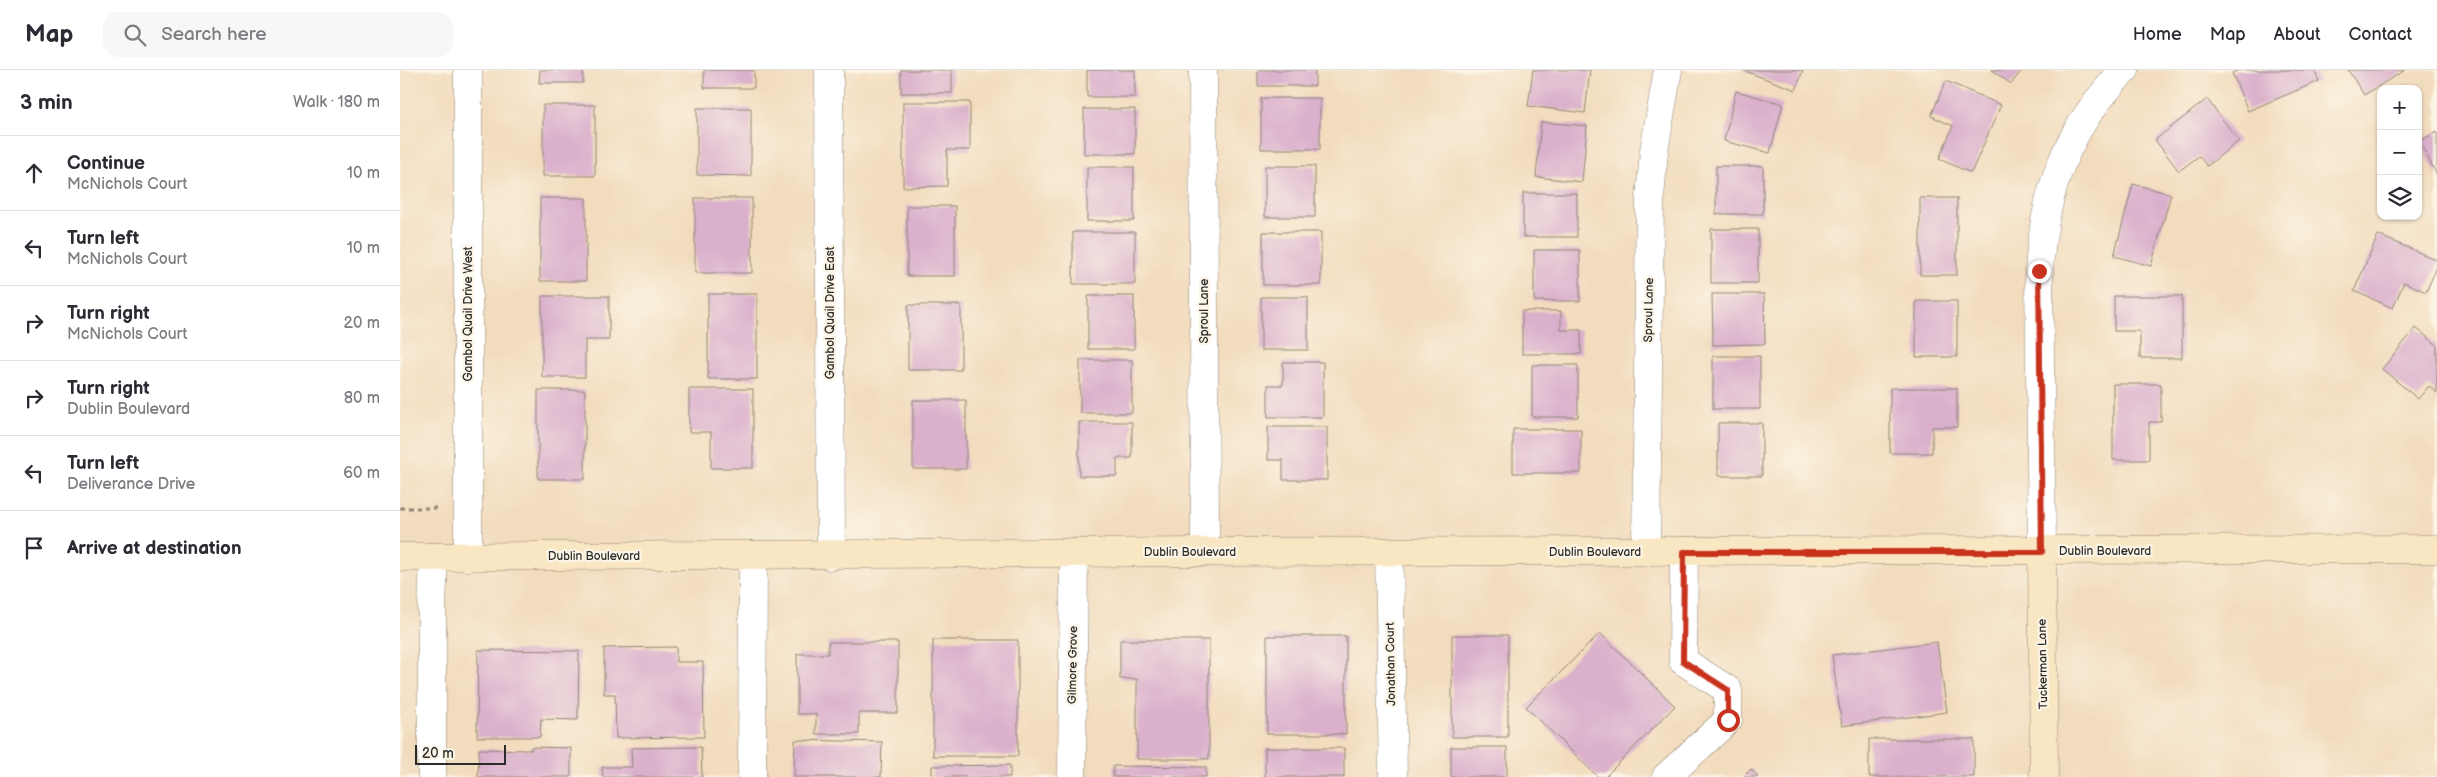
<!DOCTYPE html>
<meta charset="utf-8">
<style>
body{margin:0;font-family:"Balsamiq Sans",sans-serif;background:#f7f7f7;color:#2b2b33}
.controls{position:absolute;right:15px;top:15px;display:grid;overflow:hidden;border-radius:10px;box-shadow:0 1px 4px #0004}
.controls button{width:45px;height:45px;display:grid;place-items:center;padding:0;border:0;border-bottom:1px solid #e1e1e2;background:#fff;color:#2b2b33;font:25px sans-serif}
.scale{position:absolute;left:15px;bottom:12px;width:91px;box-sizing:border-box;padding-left:5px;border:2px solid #2b2b2b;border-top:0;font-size:14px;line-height:18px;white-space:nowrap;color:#2b2b2b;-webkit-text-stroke:4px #fcf5e5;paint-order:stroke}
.stop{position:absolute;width:15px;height:15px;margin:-11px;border:4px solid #c8321e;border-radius:50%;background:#fff}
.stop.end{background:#c8321e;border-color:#fff;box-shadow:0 1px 5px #0008}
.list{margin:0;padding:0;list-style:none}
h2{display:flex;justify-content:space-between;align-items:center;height:65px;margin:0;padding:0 20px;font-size:21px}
h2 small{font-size:16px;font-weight:400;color:#7c7c81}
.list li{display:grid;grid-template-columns:32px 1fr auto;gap:15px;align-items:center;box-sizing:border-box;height:75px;padding:0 20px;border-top:1px solid #e1e1e2}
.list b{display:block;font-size:19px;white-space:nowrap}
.list p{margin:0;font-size:16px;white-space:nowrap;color:#7c7c81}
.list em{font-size:16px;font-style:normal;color:#7c7c81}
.icon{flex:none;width:28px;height:28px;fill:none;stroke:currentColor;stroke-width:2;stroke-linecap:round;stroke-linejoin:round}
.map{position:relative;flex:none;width:2037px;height:707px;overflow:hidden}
header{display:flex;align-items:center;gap:30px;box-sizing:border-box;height:70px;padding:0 25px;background:#fff;border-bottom:1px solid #e1e1e2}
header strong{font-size:24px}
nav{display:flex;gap:28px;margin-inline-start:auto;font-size:18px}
.search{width:350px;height:45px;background:#f7f7f7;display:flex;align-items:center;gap:12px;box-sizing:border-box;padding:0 18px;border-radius:15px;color:#7c7c81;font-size:19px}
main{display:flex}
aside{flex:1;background:#fff}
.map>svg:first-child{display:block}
.building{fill:#dab0cc}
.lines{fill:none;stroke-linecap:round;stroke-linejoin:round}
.street-casing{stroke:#8e8474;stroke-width:29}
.secondary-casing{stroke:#8e8474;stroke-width:29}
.path{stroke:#8e8474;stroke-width:3;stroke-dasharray:4 4;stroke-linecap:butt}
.street{stroke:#fff;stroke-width:28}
.secondary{stroke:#f9e7c3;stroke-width:28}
.route{stroke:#c8321e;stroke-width:6}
.labels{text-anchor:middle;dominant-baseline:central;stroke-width:4.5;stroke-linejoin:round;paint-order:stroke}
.street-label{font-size:12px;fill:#2b2b2b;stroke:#fcf5e5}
</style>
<header>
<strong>Map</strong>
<div class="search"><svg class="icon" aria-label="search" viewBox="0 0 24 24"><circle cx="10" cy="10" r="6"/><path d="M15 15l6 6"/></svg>Search here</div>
<nav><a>Home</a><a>Map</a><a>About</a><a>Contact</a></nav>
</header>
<main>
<aside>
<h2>3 min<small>Walk · 180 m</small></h2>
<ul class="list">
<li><svg class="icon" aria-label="ahead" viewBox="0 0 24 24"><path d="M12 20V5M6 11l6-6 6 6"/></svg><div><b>Continue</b><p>McNichols Court</p></div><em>10 m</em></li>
<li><svg class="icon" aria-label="left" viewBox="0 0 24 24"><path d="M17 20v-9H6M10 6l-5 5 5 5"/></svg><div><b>Turn left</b><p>McNichols Court</p></div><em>10 m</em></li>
<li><svg class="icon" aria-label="right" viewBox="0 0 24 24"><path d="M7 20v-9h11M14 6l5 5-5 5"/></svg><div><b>Turn right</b><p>McNichols Court</p></div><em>20 m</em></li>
<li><svg class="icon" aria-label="right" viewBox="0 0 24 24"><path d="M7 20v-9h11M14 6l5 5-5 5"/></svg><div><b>Turn right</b><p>Dublin Boulevard</p></div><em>80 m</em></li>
<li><svg class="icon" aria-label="left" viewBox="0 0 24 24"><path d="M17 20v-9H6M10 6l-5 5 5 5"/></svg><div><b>Turn left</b><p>Deliverance Drive</p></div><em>60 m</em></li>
<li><svg class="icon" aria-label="arrive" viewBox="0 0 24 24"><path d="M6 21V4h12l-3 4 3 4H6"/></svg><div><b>Arrive at destination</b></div></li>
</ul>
</aside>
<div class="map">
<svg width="2037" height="707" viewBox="0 0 2037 707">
<rect width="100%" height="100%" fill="#fcf5e5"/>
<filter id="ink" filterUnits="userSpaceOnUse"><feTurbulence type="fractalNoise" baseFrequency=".02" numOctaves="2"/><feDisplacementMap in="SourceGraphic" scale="10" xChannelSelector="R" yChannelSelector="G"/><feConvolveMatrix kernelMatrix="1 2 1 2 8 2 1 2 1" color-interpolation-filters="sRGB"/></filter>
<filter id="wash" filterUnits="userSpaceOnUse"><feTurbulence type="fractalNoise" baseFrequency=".0096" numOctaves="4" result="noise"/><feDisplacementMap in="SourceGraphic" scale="20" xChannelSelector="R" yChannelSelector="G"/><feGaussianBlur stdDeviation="1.12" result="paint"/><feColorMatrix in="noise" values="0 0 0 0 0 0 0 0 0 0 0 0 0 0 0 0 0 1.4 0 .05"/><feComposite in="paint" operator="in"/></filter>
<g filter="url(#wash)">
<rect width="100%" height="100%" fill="#f2dcbe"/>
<g id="blocks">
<path class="building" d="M140 0H183V13H139Z
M304 0H354V18H304Z
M501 0H552V23H501Z
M687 0H735V27H687Z
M858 0H915V16H858Z
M1133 0H1190L1185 43 1128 36Z
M1342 0H1403L1396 20Z
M1592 0H1622L1611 14Z
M1839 0H1914L1919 11 1848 41 1832 3Z
M1948 0H2005L1964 25Z
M1546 11 1601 35 1571 103 1539 89 1553 56 1531 46Z
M1336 21 1383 34 1370 83 1324 71Z
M861 28H920V79H861Z
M1807 29 1839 71 1807 96 1799 86 1779 101 1755 70Z
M503 32H570V80H547V116L503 117Z
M143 35H195V106H143Z
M297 38H351V106L297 105Z
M684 39H735V84H684Z
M1141 52 1187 56 1182 112 1136 107Z
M2037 62V105L2019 71Z
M865 96H915V147H865Z
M1316 96H1363V144H1316Z
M687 97H734V151H687Z
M1733 114 1771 124 1751 196 1714 186Z
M1123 123H1177V167H1123Z
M140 128H186V211H140Z
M295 128H352V203H295Z
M1520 128H1557V205H1520Z
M507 136H555V206H507Z
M1311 159H1358V213H1311Z
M673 162H735V214H673Z
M863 162H921V215H863Z
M1978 165 2037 190V197L2026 222 2004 212 1993 238 1954 221Z
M1134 180H1180V231H1134Z
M308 224H357V309H308Z
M1312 224H1364L1365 274 1313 275Z
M142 226H209V270H185V307H142Z
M688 226H734V279H688Z
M1714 226H1782V288H1740V261H1714Z
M861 227H908V280H861Z
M1516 231H1557V287H1516Z
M508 235H561V300H508Z
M1122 241H1161V260H1181V284H1122Z
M2016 258 2037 275V323L2029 316 2018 329 1982 299Z
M1313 286H1360V339H1313Z
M680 290H732V343H680Z
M883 292H923V347H868V315H883Z
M1132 295H1178V347H1132Z
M1713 314H1761V352H1749V390H1713Z
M1490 318H1557V357H1532V383H1490Z
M289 319H353V398H311V362H289Z
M138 320H185V409H138Z
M513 330H566V399H513Z
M679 352H732V388H717V406H679Z
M1318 353H1362V406H1318Z
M868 357H927V410H883V390H868Z
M1113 359H1181V403H1113Z
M1200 563 1275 636 1205 707H1198L1126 637Z
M1052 565H1108V667H1052Z
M867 566H946V664H867Z
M533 570H618V686H533Z
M720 570H809V689H737V609H720Z
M428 572H498V643H459V664H416V644H397V584H428Z
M1537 572 1547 642 1442 656 1432 585Z
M276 577V592H303L304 667 216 668 215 624H204V578Z
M78 580 179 581 178 650 141 649 140 667H77Z
M1469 669H1574V707H1469Z
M395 670 482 672 481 707H394Z
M131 677 171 678V707H78L79 679 131 680Z
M301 677 302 707H203L202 697H232L231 678Z
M1051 677H1107V707H1051Z
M865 678H944V707H865Z
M610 695V707H532V696Z
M713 696 806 697V707H713Z
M1351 699 1358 707H1343Z"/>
</g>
</g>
<g filter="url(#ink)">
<use href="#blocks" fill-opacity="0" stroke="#8e8474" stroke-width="1"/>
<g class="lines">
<g class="street-casing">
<path id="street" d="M68 0V487
M429 0 431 486
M803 0 805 482
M1642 481 1639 201C1643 134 1660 75 1704 23 1711 15 1717 6 1725 0
M989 482 993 707
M1246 482 1250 128 1254 81 1268 0
M32 707V537L34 487
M352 707 353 485
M672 707 674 483
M1266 707 1328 650V620L1283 591 1284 481"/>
</g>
<g class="secondary-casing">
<path id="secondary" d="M1642 481 1644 707
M0 487 805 482 2037 479"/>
</g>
<path class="path" d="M0 438H40"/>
<use href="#street" class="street"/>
<use href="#secondary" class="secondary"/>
</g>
</g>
<g class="lines" filter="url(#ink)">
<path class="route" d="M1328 650V620L1283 591 1284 482H1642L1639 201"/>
</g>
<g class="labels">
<g class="street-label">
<text transform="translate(1249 240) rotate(-89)">Sproul Lane</text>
<text transform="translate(804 241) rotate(-90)">Sproul Lane</text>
<text transform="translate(430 243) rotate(-90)">Gambol Quail Drive East</text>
<text transform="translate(68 244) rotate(-90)">Gambol Quail Drive West</text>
<text x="1705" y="481">Dublin Boulevard</text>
<text x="790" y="482">Dublin Boulevard</text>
<text x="1195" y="482">Dublin Boulevard</text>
<text x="194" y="486">Dublin Boulevard</text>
<text transform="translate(991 594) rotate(-91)">Jonathan Court</text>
<text transform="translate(1643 594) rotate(-91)">Tuckerman Lane</text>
<text transform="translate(673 595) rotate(-89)">Gilmore Grove</text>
</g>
</g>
</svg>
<div class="controls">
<button>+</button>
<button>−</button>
<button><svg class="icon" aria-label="layers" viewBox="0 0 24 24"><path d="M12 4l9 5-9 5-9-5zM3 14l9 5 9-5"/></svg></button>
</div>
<div class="scale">20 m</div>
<div class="stop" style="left:1328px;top:650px"></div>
<div class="stop end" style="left:1639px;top:201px"></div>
</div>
</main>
